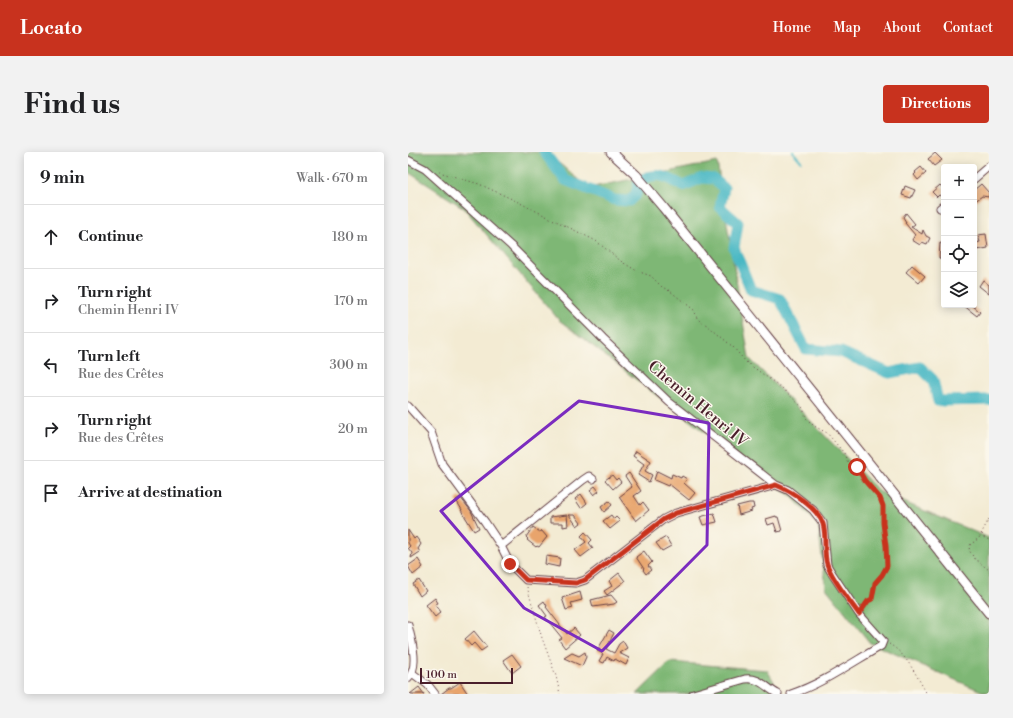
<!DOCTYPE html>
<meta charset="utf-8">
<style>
body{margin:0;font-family:"Libre Bodoni",serif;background:#f2f2f2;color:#202124}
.controls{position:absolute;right:12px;top:12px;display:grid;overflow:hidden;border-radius:4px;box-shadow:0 2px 10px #0003}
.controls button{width:36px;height:36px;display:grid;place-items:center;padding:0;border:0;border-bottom:1px solid #e0e0e0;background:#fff;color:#202124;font:20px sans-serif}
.scale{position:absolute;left:12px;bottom:10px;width:93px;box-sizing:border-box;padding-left:4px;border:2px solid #4a1f2b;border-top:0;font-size:11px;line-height:14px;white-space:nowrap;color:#4a1f2b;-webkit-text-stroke:3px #fbf7ec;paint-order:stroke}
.stop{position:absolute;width:12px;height:12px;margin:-9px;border:3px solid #c8321e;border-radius:50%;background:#fff}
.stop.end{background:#c8321e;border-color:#fff;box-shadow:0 1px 4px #0008}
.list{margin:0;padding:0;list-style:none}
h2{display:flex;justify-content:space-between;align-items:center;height:52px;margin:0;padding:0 16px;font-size:17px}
h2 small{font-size:13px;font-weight:400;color:#757577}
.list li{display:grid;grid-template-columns:26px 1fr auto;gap:12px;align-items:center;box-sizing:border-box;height:64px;padding:0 16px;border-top:1px solid #e0e0e0}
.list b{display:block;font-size:15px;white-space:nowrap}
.list p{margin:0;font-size:13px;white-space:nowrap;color:#757577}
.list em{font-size:13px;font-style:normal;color:#757577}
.icon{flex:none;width:22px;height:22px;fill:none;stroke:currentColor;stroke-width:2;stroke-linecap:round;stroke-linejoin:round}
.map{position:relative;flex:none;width:581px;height:542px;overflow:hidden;border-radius:4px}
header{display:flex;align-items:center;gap:24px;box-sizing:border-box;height:56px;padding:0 20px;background:#c8321e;color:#fff}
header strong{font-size:19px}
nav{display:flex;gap:22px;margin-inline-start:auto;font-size:14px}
.intro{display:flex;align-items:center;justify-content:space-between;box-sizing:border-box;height:96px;padding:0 24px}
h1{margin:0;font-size:28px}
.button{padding:10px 18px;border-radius:4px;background:#c8321e;color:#fff;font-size:14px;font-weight:700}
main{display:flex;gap:24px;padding:0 24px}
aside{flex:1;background:#fff;border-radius:4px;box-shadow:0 2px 10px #0003}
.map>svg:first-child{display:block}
.forest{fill:#7eb774;stroke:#646b50}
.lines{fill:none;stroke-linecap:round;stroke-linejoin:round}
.stream{stroke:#4ab8c4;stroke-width:2}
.river{stroke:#4ab8c4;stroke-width:11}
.building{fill:#e8a46c}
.minor-casing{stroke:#633e44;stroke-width:9}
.secondary-casing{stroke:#633e44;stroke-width:11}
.path{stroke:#633e44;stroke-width:1;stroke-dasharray:1 3;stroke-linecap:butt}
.minor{stroke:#fff;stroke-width:7}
.secondary{stroke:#fff;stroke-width:9}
.route{stroke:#c8321e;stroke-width:5}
.marked{fill:none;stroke:#7b2cbf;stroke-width:3;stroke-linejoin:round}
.labels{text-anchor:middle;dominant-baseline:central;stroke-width:3;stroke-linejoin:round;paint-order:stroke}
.street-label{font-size:16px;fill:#4a1f2b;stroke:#fbf7ec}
</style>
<header>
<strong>Locato</strong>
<nav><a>Home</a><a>Map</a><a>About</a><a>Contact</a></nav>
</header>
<div class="intro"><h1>Find us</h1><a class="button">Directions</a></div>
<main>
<aside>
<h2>9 min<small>Walk · 670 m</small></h2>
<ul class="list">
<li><svg class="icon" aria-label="ahead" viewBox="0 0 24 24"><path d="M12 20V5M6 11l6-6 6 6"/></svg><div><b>Continue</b></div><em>180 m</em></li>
<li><svg class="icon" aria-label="right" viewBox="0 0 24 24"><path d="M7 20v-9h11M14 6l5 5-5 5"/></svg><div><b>Turn right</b><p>Chemin Henri IV</p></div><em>170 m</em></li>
<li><svg class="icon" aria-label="left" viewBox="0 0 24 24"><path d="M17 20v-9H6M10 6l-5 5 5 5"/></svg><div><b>Turn left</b><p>Rue des Crêtes</p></div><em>300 m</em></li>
<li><svg class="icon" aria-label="right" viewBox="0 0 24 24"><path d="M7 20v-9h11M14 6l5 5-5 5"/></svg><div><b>Turn right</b><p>Rue des Crêtes</p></div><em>20 m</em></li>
<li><svg class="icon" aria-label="arrive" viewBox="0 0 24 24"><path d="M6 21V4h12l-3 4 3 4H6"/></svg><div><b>Arrive at destination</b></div></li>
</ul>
</aside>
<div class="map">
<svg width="581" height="542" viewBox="0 0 581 542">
<rect width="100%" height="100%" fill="#fbf7ec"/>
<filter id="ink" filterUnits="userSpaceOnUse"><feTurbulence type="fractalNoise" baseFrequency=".025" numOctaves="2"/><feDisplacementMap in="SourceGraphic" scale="8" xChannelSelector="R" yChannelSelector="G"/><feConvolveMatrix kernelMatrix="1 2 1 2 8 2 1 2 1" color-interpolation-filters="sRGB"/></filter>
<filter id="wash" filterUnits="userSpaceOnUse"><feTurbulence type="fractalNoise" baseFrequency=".012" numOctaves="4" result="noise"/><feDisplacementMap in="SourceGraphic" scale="16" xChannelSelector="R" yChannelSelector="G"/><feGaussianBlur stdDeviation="0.9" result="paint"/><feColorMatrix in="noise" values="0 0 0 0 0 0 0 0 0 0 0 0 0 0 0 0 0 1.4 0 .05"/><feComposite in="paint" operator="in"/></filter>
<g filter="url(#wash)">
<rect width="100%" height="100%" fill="#f3ebd3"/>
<path class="forest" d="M0 0H138L180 36 309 10 341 206 472 340 581 386V541L573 539 462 491 418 436 410 373 383 344 361 330 151 168 56 56 0 20Z
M262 510 359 518 373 542H229Z"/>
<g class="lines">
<path class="stream" d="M385 0 393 9"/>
<path class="river" d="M136 0 157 28 207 48 221 49 228 42 231 29C250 18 258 25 275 34L294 26 306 27 316 36 312 55 330 71 326 96 343 138 372 147 398 197 433 200 481 221 512 215 525 228 530 249 581 248"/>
</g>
<g id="blocks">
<path class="building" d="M527 1 534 8 526 14 520 7Z
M513 15 518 21 510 28 506 23 508 21 507 20Z
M573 32 581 41V45L574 44 566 50V38Z
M532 33 536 37V41L533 44 531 43 529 45 524 40Z
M497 34 507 38 503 46 494 43Z
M498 61 507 72 503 75 514 82 515 78 518 84 522 86 519 92 514 90 512 93 504 88 507 83 497 71 498 70 495 65Z
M578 82 580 96 569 98 568 91 572 90 570 83Z
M532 91 536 92V107L531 106Z
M504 113 517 124 511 131 498 120Z
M575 128 581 133V142L571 134Z
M555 153H564L572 160 569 164Z
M228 299 243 309 237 319 244 323 241 330 230 323 236 312 225 304Z
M249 319 263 326 264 322 273 326 274 324 279 327 276 331 287 341 281 348 261 332 260 334 246 328Z
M221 321 233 339 226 344 232 353 235 350 241 358 228 369 211 345 224 335 217 324Z
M204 323 208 328 210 326 213 330 205 337 197 328Z
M187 334 191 339 186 343 182 338Z
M173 342 179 351 173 356 167 347Z
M52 345 63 359 71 376 66 379 53 358H54L48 348Z
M201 349 204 353 196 360 193 355Z
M341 351H345L346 356 343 357 344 359 331 363 329 354Z
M306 361 309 370 295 373 292 365Z
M159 363 160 374 155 375V371H142V365Z
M161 363H167L173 371 169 374Z
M203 363 206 367 208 365 212 369 202 377 195 369Z
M368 364V365H370L374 379 369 380 366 371 360 373 358 367Z
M125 375 132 380 133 378 139 385 131 395 129 394 128 395 119 388 120 387 118 385Z
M0 378 6 387 8 385 13 392 10 397 12 400 3 406 4 401 0 396 2 394 0 391Z
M177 380 184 388 181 391 185 396 173 405 167 398 178 390 173 384Z
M258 385 263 394 254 399 248 391Z
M236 399 244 410 240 414 243 418 238 422 235 418 236 417 228 405Z
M138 404 152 406 151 415 137 412Z
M10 407 15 415 5 423 0 414Z
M211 421 217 429 199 443 196 439 204 434 201 429Z
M11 428 18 439 12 444 5 432Z
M172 440 174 448 163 451 165 456 158 458 154 446Z
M203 443 209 450 206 452 185 455 183 448Z
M27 446 30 451 27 452 33 460 27 465 18 453Z
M136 449 139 454 138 455 159 482 166 476 172 483 157 496 151 488 154 486 137 465 139 464 131 453Z
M201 478 206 481 198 497 206 501 211 492 215 489 219 496 211 501 221 506 218 513 207 507 206 509 199 505 196 511 191 509 195 502 189 499Z
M66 479 79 495 73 499 66 491 63 494 57 487Z
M177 500 178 505 174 514 156 506 164 501 171 504Z
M104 502 113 514 104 521 95 508Z
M52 530 60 542H33L41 536H43Z
M11 535 16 542H2Z"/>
</g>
</g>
<g filter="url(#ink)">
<use href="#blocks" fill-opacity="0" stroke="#633e44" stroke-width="1"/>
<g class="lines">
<g class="minor-casing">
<path id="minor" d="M0 8 17 17 103 94 195 187 261 250 368 333 380 338 405 358 415 371 419 413 425 423 451 462 475 489 473 494C445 510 414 532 383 542
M566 27 581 14
M532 56 536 53
M0 254 23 280 34 312 77 370 93 394 102 412 118 428 168 431 177 428 256 367 268 361 368 333
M93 394 175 328 181 324 185 327
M0 473C3 486 12 515 0 526
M4 521 20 533 27 542
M285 542 337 527C352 525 358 536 370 542"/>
</g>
<g class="secondary-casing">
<path id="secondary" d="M203 0 228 23 255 55 581 461"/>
</g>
<path class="path" d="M31 20 71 32 104 47 188 89 214 110 229 119 243 124 254 135 262 139 286 158 289 166 293 170 299 173 325 195 338 210 374 236 395 256 398 266 406 274 419 281 436 301 439 309 449 315 457 329 472 346 475 354V371L478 394 479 414 474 423 467 431 464 447 460 449 455 456
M581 367 571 386 562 393 561 398 566 406 581 418
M574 382 575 385 581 388
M119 435 134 486 148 524 152 542
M481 492C499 502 509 525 519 542"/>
<use href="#minor" class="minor"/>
<use href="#secondary" class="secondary"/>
</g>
</g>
<g class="lines" filter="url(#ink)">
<path class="route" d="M102 412 118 428 168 431 177 428 256 367 268 361 368 333C383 339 410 356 415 372 419 385 415 400 419 412 424 428 442 449 451 462L460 449 464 447 467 431 474 423 479 414 478 394 475 371V354L472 346 457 329 449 315"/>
</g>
<path class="marked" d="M171 249 301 271 299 393 194 499 116 456 33 359Z"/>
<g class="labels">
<g class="street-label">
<text transform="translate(290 252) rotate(40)">Chemin Henri IV</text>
</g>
</g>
</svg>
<div class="controls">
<button>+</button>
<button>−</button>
<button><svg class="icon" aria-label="locate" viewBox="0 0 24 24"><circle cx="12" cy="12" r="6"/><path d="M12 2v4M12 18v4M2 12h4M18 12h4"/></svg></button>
<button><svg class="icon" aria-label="layers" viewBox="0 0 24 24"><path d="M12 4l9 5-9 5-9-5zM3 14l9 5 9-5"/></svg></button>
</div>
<div class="scale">100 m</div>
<div class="stop" style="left:449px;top:315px"></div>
<div class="stop end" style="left:102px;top:412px"></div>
</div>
</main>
